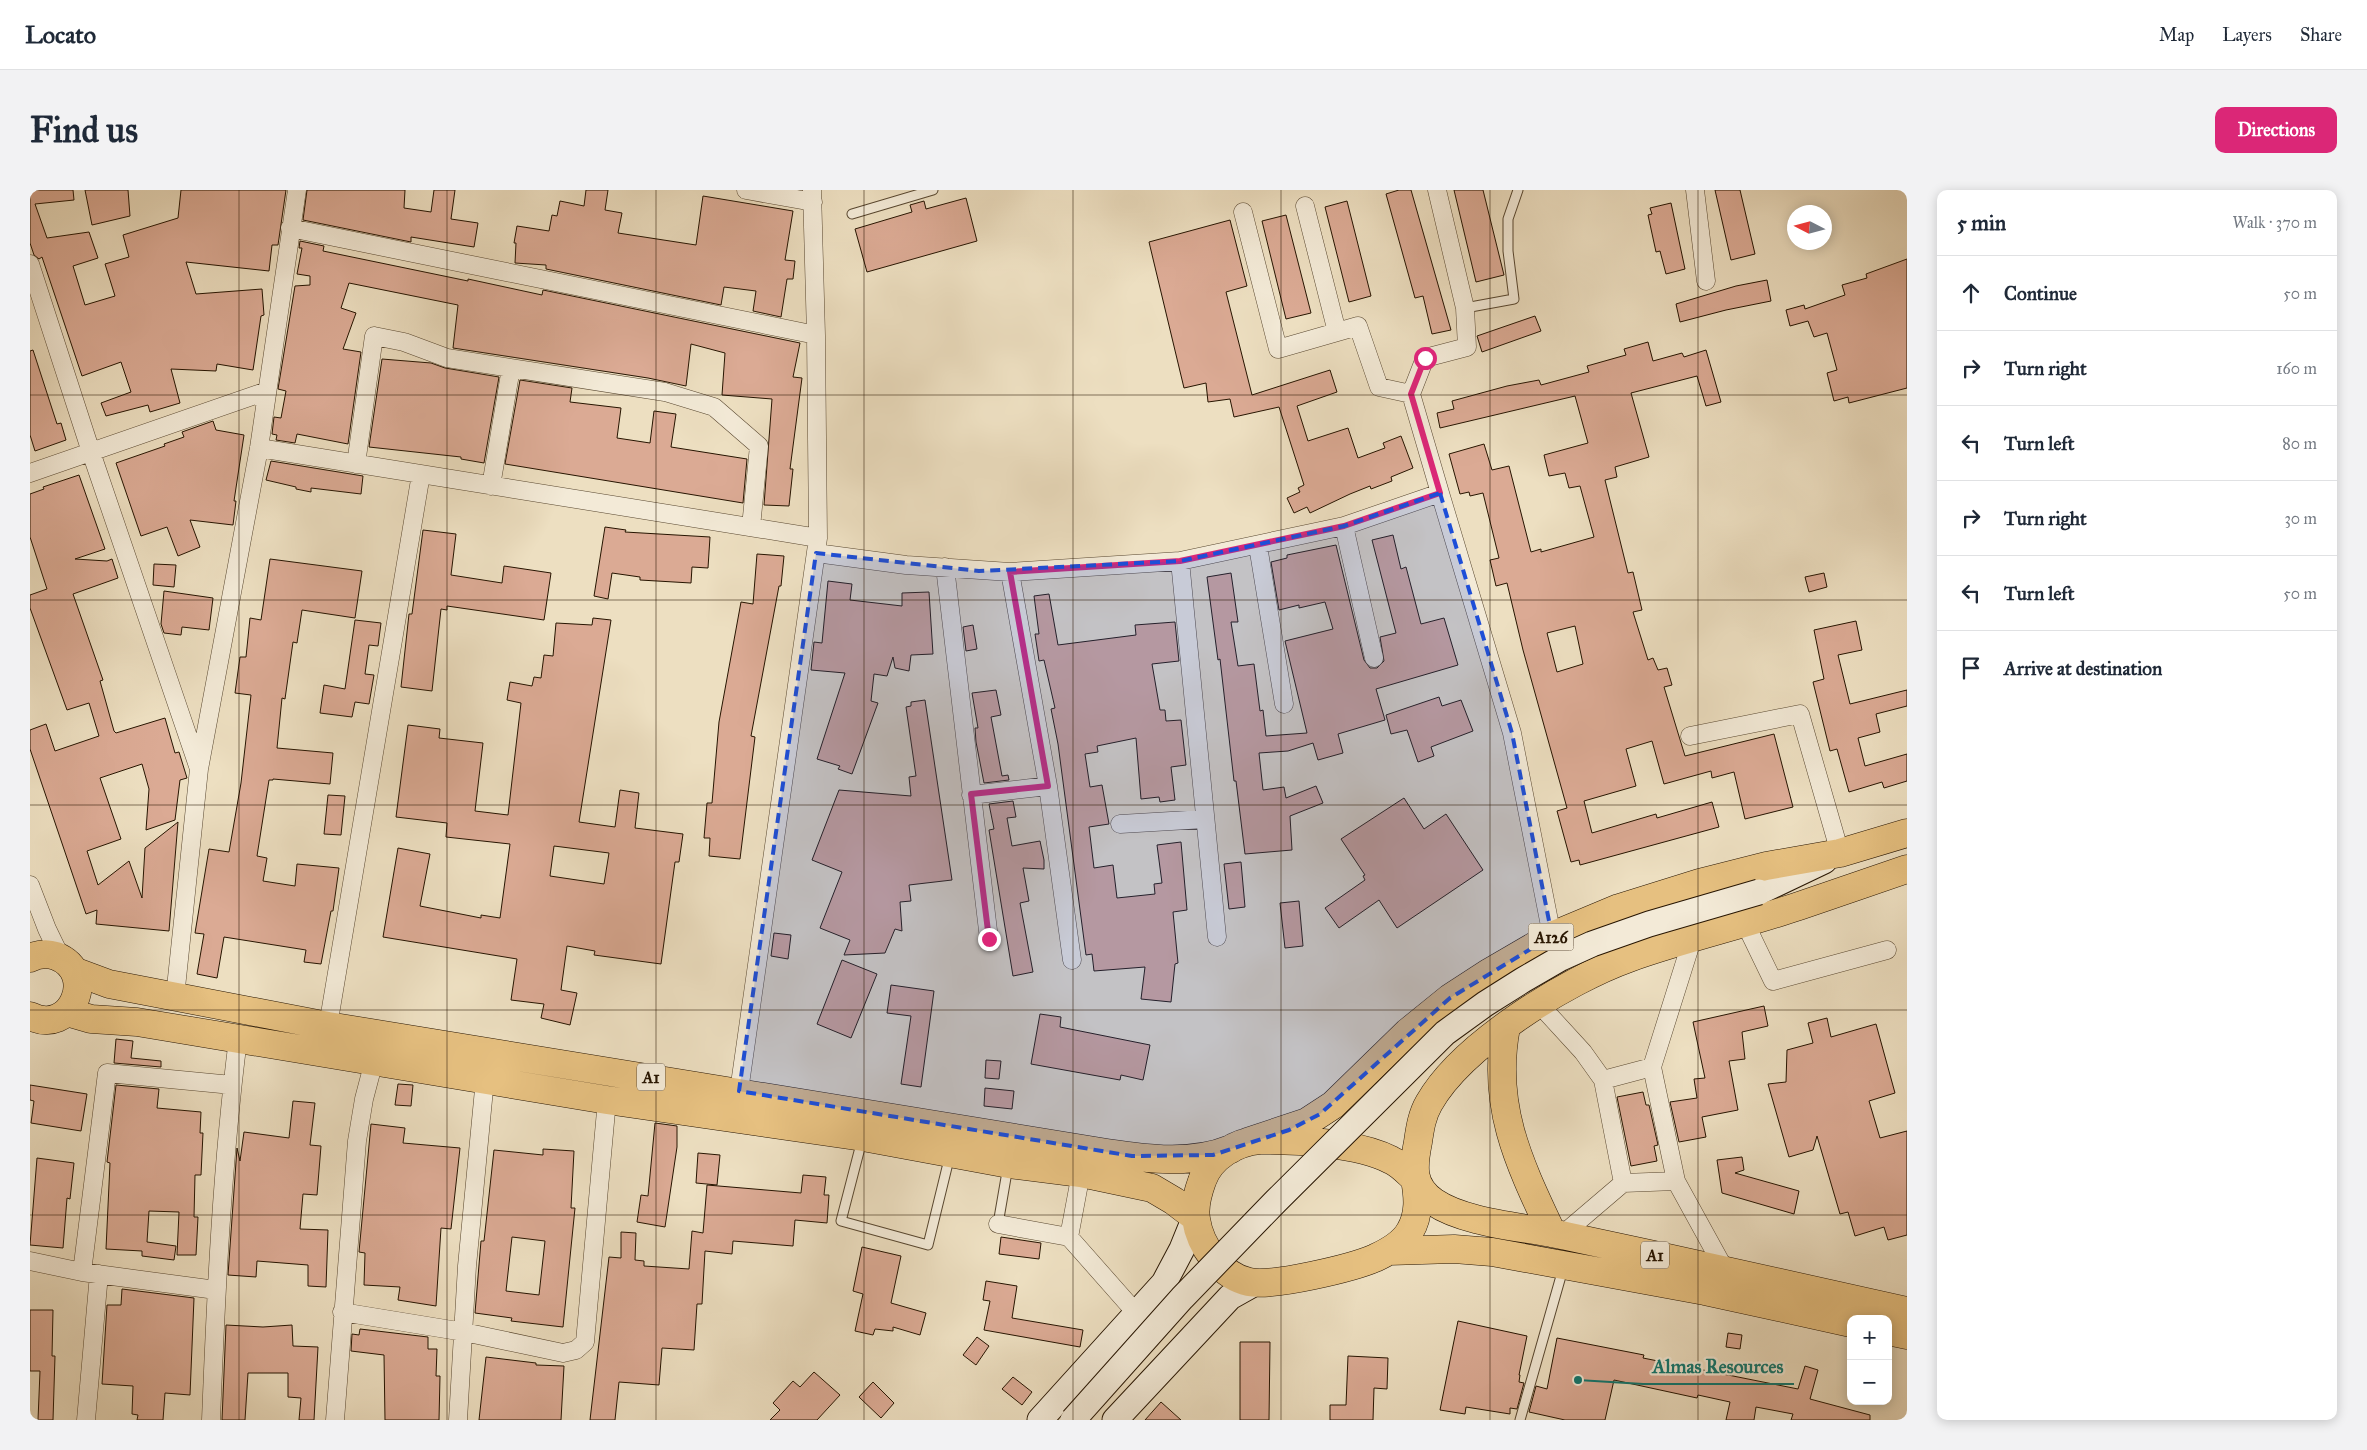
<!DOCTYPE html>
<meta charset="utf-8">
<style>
body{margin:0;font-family:"IM FELL Great Primer",serif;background:#f2f2f3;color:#1f2937}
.controls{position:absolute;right:15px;bottom:15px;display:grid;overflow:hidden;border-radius:10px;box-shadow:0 2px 12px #0003}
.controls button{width:45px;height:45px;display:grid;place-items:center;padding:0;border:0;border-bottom:1px solid #e0e1e3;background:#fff;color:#1f2937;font:25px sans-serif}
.compass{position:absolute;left:1757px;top:15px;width:45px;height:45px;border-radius:50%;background:#fff;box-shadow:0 2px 12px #0003;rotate:276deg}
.stop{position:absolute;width:15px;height:15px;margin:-11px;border:4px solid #db2777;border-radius:50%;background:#fff}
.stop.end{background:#db2777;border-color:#fff;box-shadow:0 1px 5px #0008}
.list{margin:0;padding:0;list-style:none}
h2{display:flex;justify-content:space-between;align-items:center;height:65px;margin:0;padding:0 20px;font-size:21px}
h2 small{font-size:16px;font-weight:400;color:#747a83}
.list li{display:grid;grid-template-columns:32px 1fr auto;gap:15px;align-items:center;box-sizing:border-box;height:75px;padding:0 20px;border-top:1px solid #e0e1e3}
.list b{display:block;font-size:19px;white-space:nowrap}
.list em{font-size:16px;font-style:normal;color:#747a83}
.icon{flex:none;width:28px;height:28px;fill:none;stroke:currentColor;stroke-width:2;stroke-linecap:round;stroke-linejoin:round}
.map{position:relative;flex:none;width:1877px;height:1230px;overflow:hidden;border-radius:10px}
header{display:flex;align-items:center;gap:30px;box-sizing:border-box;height:70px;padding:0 25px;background:#fff;border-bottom:1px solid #e0e1e3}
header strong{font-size:24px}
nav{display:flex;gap:28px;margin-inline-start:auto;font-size:18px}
.intro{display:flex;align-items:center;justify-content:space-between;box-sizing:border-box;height:120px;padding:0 30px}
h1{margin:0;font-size:35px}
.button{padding:12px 22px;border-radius:10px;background:#db2777;color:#fff;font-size:18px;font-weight:700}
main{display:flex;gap:30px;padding:0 30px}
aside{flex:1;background:#fff;border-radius:10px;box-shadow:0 2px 12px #0003}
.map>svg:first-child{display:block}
.building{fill:#dbaa94;stroke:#261400;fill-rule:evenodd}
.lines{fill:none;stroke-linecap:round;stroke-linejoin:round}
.lane-casing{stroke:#584730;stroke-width:11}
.street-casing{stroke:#584730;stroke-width:19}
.secondary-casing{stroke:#261400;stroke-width:27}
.highway-casing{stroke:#261400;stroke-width:29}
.lane{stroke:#f3ead7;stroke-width:9}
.street{stroke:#f3ead7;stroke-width:18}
.secondary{stroke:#f3ead7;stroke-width:25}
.highway{stroke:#e6c080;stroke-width:28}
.secondary-bridge-casing{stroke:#261400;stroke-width:27;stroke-linecap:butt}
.secondary-bridge{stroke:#f3ead7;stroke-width:25}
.route{stroke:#db2777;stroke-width:6}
.marked{fill:#1d4ed8;fill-opacity:0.2;stroke:#1d4ed8;stroke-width:4;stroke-dasharray:10 6;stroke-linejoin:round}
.grid{fill:none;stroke:#261400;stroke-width:1;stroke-opacity:0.55}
.labels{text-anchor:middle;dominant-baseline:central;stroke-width:4.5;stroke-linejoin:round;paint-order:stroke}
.shield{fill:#f3ead7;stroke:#645440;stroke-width:1}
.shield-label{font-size:16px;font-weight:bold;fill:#261400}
.leader{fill:none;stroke:#0f766e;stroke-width:2}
.callout-dot{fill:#0f766e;stroke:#f3ead7;stroke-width:2}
.callout-label{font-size:19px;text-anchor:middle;font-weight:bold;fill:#0f766e;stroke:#f3ead7;stroke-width:4.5;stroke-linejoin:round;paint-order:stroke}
</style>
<header>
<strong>Locato</strong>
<nav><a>Map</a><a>Layers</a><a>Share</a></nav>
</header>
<div class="intro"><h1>Find us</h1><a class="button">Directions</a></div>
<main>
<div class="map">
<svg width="1877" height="1230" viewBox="0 0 1877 1230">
<rect width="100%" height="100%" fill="#eddfc1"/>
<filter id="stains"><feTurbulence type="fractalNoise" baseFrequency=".004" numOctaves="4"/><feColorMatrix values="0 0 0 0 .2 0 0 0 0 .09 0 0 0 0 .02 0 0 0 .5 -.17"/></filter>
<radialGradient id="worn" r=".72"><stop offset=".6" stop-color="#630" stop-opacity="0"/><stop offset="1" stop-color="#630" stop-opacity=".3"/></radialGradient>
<path class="building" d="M0 0H43L44 10 5 14 17 48 59 42 68 68 43 76 55 115 85 106 75 74 99 67 93 45 148 28 151 0H256L248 55H242L239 81 156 72 166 104 232 99 234 125 231 126 223 180 187 174 186 181 141 179 150 213 120 222 118 215 76 226 71 213 101 202 91 172 52 186 12 67 9 69 4 65 0 53Z
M55 0H98L100 26 62 35Z
M277 0H375L374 18 401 22 404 0H425L421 29 448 33 444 57 381 47V52L273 30Z
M556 0H578L575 20 592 23 588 43 666 55 673 6 763 21 755 70 765 71 763 89H757L751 127 723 121 726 101 694 97 691 115 516 79V75L485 73 486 53H484L487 36 519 41 522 25 527 26 530 11 554 16Z
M1369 0H1381L1421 140 1402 144 1393 106 1385 108 1356 4Z
M1424 0H1453L1474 85 1446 92Z
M1685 0H1710L1725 64 1701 70Z
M936 8 947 51 837 82 825 39 882 22 880 15 894 11 896 19Z
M1317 11 1341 106 1319 112 1295 17Z
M1641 13 1655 79 1636 84 1630 61 1626 62 1618 25 1622 24 1620 18Z
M1256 25 1281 123 1256 129 1232 31Z
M1200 30 1217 96 1196 102 1222 205 1300 180 1307 202 1267 216 1278 251 1318 238 1328 268 1355 258 1353 253 1371 246 1383 278 1361 287 1362 291 1341 299 1340 296 1320 304 1280 323 1277 317 1264 323 1257 308 1270 302 1268 298 1274 295 1249 217 1204 227 1200 209 1178 212 1176 193 1154 198 1119 52Z
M270 51 294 56 293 61 438 91V89L512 105 513 100 770 153 763 187 772 188 760 279H763L759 316 734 315 742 209 692 205 695 163 661 154 656 196 618 188 423 158 428 115 319 93 311 118 326 123 313 159 331 162 318 254 267 244 265 253 246 250 247 245 242 244 244 227 251 228 256 201 248 199 265 96 280 95V86L267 84 272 58H269Z
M1877 69V198L1819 213 1818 207 1804 211 1797 183 1807 180 1797 143 1784 147 1778 131 1760 136 1756 120 1774 115 1775 119 1815 105 1812 95 1837 88 1836 84Z
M1737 90 1741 111 1696 120 1650 132 1646 114 1706 96Z
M1505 126 1511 141 1452 162 1447 146Z
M1618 152 1623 171 1652 163 1654 167 1676 160 1691 212 1676 216 1667 186 1601 203 1619 267 1585 277 1587 287 1575 290 1598 383 1603 382 1612 420 1603 422 1618 470 1623 468 1628 480 1637 478 1642 495 1634 497 1655 566 1744 544 1763 617 1715 629 1704 582 1682 588 1681 581 1634 594 1622 551 1596 559 1606 596 1554 611 1562 643 1626 624 1627 628 1682 612 1689 637 1550 675 1549 670 1541 672 1527 621 1537 618 1493 460 1477 393 1466 396 1460 370 1469 368 1453 303 1440 306 1439 302 1430 304 1419 264 1454 254 1462 280 1479 276 1501 362 1511 359V362L1564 347 1550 296 1539 298 1535 283 1519 286 1514 265 1558 253 1545 206 1410 238 1407 223 1424 219 1422 211 1477 196 1509 190 1511 195 1559 182 1557 176 1596 165 1594 159ZM1545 436 1553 474 1527 482 1517 443Z
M3 160 27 234 31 233 36 250 5 261 0 245V161Z
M352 169 401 173 415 178 469 187 454 273 431 269V267L339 257Z
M490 190 542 198 540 212 591 218 587 248 620 253 624 221 646 224 641 257 717 269 713 313 475 274Z
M183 231 186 240 214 245 204 311H206L203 335 160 330 170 357 148 366 137 337 111 346 86 273 135 256 134 254 154 247 152 242Z
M241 271 333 286 331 304 281 298V302L266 299V297L236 290Z
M49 285 75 359 45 369 77 371 82 369 88 388 43 404 73 490 70 491 84 541 86 543 135 528 145 563 149 562 157 588 150 590 145 630 116 640 119 599 112 574 70 588 91 649 57 661 68 695 99 671 112 708 115 658 148 632 139 741 66 734 67 720 56 724 0 559V540L16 534 25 561 69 546 59 513 37 520 0 418V405L17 399 0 347V304L14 299 13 297Z
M575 337 596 340 595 342 680 347 678 378 662 377 661 393 610 390V387L582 383 578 409 564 406Z
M393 340 426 344 421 385 472 393 474 376 521 383 514 430 417 416V420L411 419 402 501 371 497 379 424H382Z
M1363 345 1371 379 1376 377 1391 434 1414 428 1428 475 1346 499 1355 530 1308 544 1313 563 1288 570 1283 553 1258 561 1229 563 1233 600 1254 597 1256 608 1286 596 1293 613 1260 626 1262 660 1215 664 1206 591H1204L1190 469 1188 470 1177 387 1201 383 1208 432H1201L1208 476 1224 474 1230 521 1233 520 1236 546 1277 543 1255 451 1303 439 1295 412 1269 418V415L1249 420 1241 372 1257 368V365L1306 355 1334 470 1340 478H1347L1354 471 1350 447 1366 443 1342 350Z
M727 364 754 366 751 396H749L721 546 725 547 710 669 679 666 680 648H674L677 613H682L689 532 711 412 723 414Z
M240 369 332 381 325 428 272 420 267 453 263 452 255 509 252 508 247 558 303 563 300 594 243 589V590H239L227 666 237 668 233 691 265 696 267 674 309 678 303 721H301L291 774 274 772 276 760 194 747 187 788 167 784 174 744 165 743 179 659 199 662 211 593 221 505 205 503 210 467H216L220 428 231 430Z
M124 374 146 375 144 397 123 395Z
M1794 383 1797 397 1779 402 1775 387Z
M798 391 822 394 820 410 872 416V403L899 402 903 464 881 465 879 481 865 478 863 467 857 486 844 484 841 511 848 513 822 584 808 579 810 576 787 569 815 483 781 480 784 452 792 453Z
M134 401 183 408 179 440 152 437 151 445 134 443 131 434Z
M1019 404 1028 455 1106 445 1105 435 1145 432 1149 471 1122 474 1130 520H1135L1136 531 1151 530 1156 575 1141 577 1145 610 1130 612 1129 607 1111 609 1106 548 1067 556 1068 562 1055 564 1060 597 1072 595 1079 634 1059 637 1064 678 1083 675 1087 708 1125 704 1124 694 1132 693 1127 655 1151 652 1157 720 1143 722 1148 773 1145 774 1141 812 1111 809 1115 777 1064 781 1062 764 1056 765 1028 554 1021 519 1025 518 1014 470 1009 471 1005 444H1009L1004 406Z
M563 428 581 430 549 632 585 637 590 600 609 603 605 638 653 644 649 672H645L631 774 564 765 565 761 537 756 531 800 547 803 540 835 511 828 514 814 481 810 487 769 353 747 368 658 400 664 390 716 451 728V725L470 728 480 654 416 647 417 633 366 627 378 535 410 539 409 548 453 553 445 621 478 625 491 513 477 510 480 492 502 496 504 487 511 488 514 465 523 466 526 433 562 435ZM524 656 579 663 574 694 520 686Z
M325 430 351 433 348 456 339 455 335 484 344 485 339 514 325 512 322 527 290 523 294 495 315 499Z
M1826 431 1832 460 1808 465 1820 514 1877 500V516L1846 524 1850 542 1828 548 1835 576 1877 564V591L1854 598 1852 592 1819 602 1807 559 1800 561 1783 492 1794 489 1784 440Z
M943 435 947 459 936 461 933 437Z
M966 500 971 525 961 527 972 586 978 585 979 590 954 593 946 552 945 538H948L942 503Z
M1409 507 1412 516 1431 510 1443 541 1401 557 1404 566 1388 572 1377 540 1361 544 1356 525Z
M895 510 922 690 879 695 881 711 870 712 872 741 865 739 855 763 814 765 820 750 790 738 812 682 782 670 809 600 881 606 879 587 886 586 876 517 881 516V512Z
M298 605 315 606 311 645 294 644Z
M1374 608 1394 639 1416 624 1453 680 1367 738 1349 710 1309 738 1295 718 1335 690 1333 686 1335 685 1311 649Z
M983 611 986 627 977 628 982 656 1010 651 1014 670V679L993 678 999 711 990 713 1003 782 983 786 959 640 964 639 959 614Z
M1211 672 1215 717 1199 719 1194 674Z
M1269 711 1273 756 1255 758 1250 713Z
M744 743 761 745 758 769 741 766Z
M812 770 847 784 821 848 787 834Z
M861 795 904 801 891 897 871 894 881 826 857 823Z
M1734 816 1738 836 1712 842 1715 869 1699 871 1708 920 1672 927 1676 947 1649 952 1640 912 1667 908 1664 889 1675 888 1663 832Z
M1010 824 1031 827 1030 837 1120 855 1113 890 1091 885 1090 890 1001 874Z
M1797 828 1801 847 1846 834 1865 903 1839 911 1850 948 1877 941V1045L1858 1050 1854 1037 1825 1046 1818 1022 1810 1024 1787 946 1783 960 1759 967 1738 894 1756 892 1757 860 1783 853 1778 833Z
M86 849 103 851 101 868 131 871V877L84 873Z
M956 870 971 871 969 889 955 888Z
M368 894 383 895 381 916 365 915Z
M0 895 57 904 51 941 1 933 4 911 0 910Z
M86 895 129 899 127 918 171 922 170 943H173L171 985H165L164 1027H168L166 1065H147L149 1022 119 1021 117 1052 146 1056 144 1070 112 1066V1061L76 1059 80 973 77 972Z
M955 898 984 901 982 919 954 916Z
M1613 902 1616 915H1619L1628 955 1624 956 1627 971 1601 976 1587 907Z
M263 911 285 913 280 955 291 956 287 1005 273 1004 270 1039 298 1040 296 1097 278 1096V1075L227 1071 226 1087 198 1085 207 958 210 971 214 942 259 948Z
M625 933 647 936V957L635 1037 607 1032 611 1005 618 1006Z
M341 934 375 938 373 953 430 958 421 1039 411 1038 406 1116 368 1110 370 1097 334 1095 335 1063 329 1062Z
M513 959 544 961 541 1018H545L533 1137 481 1131 482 1128 445 1123 451 1051H454L464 960 513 965ZM482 1047 515 1051 509 1105 476 1101Z
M668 963 690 965 687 995 666 993Z
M1712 967 1714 980 1705 983 1769 1001 1764 1024 1692 1003 1687 970Z
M7 968 44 973 40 1009 37 1008 33 1058 0 1055Z
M773 985 796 987 794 1005H799L797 1033 765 1030 763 1056 703 1051 702 1064 675 1061 672 1114H667L664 1160 632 1158 629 1195 589 1192 585 1230H560L579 1067 591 1068V1042L606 1043 605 1070 614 1071V1076L659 1079 662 1041 673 1043 677 995 771 1003Z
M971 1047 1011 1053 1009 1069 969 1064Z
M832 1057 871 1066 861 1113 896 1123 890 1145 863 1137V1141L845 1139 843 1145 825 1141 833 1104 823 1101Z
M956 1091 987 1096 982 1128 1053 1140 1050 1157 954 1140 960 1111 953 1110Z
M92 1099 164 1108 160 1205 135 1203 133 1230H107L108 1225 102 1224 103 1196 72 1194 77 1115H91Z
M0 1120H23L22 1166H25L23 1230H8L10 1181H0Z
M1428 1131 1497 1146 1489 1185H1490L1489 1192 1494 1193 1487 1219 1480 1218V1224L1436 1217 1435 1224 1410 1220Z
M196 1135 233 1137 262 1135 263 1156 288 1157 284 1230H269L271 1208 258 1207V1183H218L215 1230H192Z
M330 1139 398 1147V1159H407L406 1186H410L409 1230H355L354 1165 321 1161 322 1144 329 1145Z
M1698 1143 1712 1145 1710 1159 1696 1157Z
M947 1147 959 1156 946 1175 933 1165Z
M1527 1148 1614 1165 1613 1168 1768 1199 1775 1176 1788 1180 1780 1209 1840 1225V1230H1761L1763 1224 1726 1217 1724 1230H1696L1700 1212 1668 1205 1667 1208 1584 1190 1575 1230H1535L1499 1222 1506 1196 1517 1199Z
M1210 1152H1240L1239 1230H1210Z
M1318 1166 1358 1168 1357 1199 1344 1198 1343 1230H1300V1215H1316Z
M456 1167 506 1173V1175L534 1176 531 1230H449Z
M784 1182 810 1205 787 1230H740L750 1220 743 1213 763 1191 770 1197Z
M983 1187 1002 1202 992 1215 972 1199Z
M843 1192 864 1213 851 1228 829 1207Z
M1131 1212 1151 1230H1115Z"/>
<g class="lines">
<g class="lane-casing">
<path id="lane" d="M822 24 903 0
M1435 118 1484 109 1478 61V29L1488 0
M832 950 811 1031 898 1055 920 965
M968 1034 978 976
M1490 1230 1533 1079"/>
</g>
<g class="street-casing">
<path id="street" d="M716 0 783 12
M1665 0 1676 91
M1275 16 1307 142
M1213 22 1248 159 1328 136 1349 197 1381 204 1410 303
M260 38 786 145
M0 74 61 262 168 576
M1381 204 1395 168 1437 157 1435 118 1407 0
M229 258 788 348
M326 274 344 146 374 152 417 168 635 202 684 217 729 256 721 337
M0 283 237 201
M461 296 481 178
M1314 336 1344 468
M1228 356 1254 514
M786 363 876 375 980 382 1150 371 1314 336 1410 303 1482 543 1522 746
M1150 371 1187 747
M915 377 959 749
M980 382 1018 596 1042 770
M1660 546 1770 524 1810 663
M941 605 1018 596
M1090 634 1175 629
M0 695 17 739 31 768
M1715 733 1743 791 1857 760
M145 807 169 579 229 258 267 0
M1509 814 1553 862 1573 890 1593 993 1646 991 1622 877 1573 890
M298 836 391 284
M1622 877 1662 750
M709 901 788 348 786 145 782 0
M1646 991 1695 1080
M968 1034 1039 1047 1107 1124
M1532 1045 1593 993
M1039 1047 1051 983
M0 1071 52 1082 186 1100
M52 1082 77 883 202 895
M312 1122 434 1142 533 1163 546 1160 555 1152 577 910
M56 1230 69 1084
M181 1230C186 1103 192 975 208 849
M305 1230 327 951 334 909 344 871
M428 1230 437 1076 455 889"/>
</g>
<g class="secondary-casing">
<path id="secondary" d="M1729 702 1794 671
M1010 1230 1134 1093 1152 1059 1165 1027
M1085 1230 1200 1107 1225 1093"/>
</g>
<g class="highway-casing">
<path id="highway" d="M1877 679C1841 691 1805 704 1769 716 1713 735 1655 748 1599 768 1537 790 1432 855 1399 913 1392 925 1390 938 1388 952 1383 977 1381 996 1404 1012 1436 1034 1498 1037 1536 1046 1650 1070 1764 1096 1877 1121
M0 768C8 764 17 763 26 766 69 783 41 847 0 826
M44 781 79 794 298 836 1077 963C1117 969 1162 975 1201 959
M37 822 61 829 107 832 577 910 833 947 979 974 1051 983 1122 998 1144 1011 1165 1027
M1476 837C1461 916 1489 973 1522 1043
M1230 950C1267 950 1328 953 1361 970 1370 974 1377 982 1385 989 1388 1006 1390 1024 1380 1041 1373 1054 1358 1062 1345 1068 1322 1078 1242 1097 1219 1092 1191 1086 1170 1056 1166 1029 1164 1017 1168 1002 1172 991 1180 967 1206 952 1230 950Z
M1217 952 1277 932 1303 915 1378 842 1420 808 1460 782 1522 746 1589 718 1669 693 1736 676 1810 663 1877 643
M1359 1061 1424 1059 1462 1062 1675 1101 1821 1133
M1858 1141 1877 1145"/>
</g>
<use href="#lane" class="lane"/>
<use href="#street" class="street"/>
<use href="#secondary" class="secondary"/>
<use href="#highway" class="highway"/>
<g class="secondary-bridge-casing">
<path id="secondary-bridge" d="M1043 1230 1152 1108 1246 1011 1415 843 1455 814 1493 790 1531 768 1562 754 1619 734 1729 702"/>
</g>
<use href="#secondary-bridge" class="secondary-bridge"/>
</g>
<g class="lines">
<path class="route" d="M959 749 941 604 1018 596 980 382 1150 371 1314 336 1410 303 1381 204 1395 168"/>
</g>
<path class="marked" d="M1410 303 1482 543 1522 746 1420 808 1290 924 1259 940 1183 965 1102 966 709 901 786 363 949 381 1150 371 1314 336Z"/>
<path class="grid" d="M209 0V1230M417 0V1230M626 0V1230M834 0V1230M1043 0V1230M1251 0V1230M1460 0V1230M1668 0V1230M0 205H1877M0 410H1877M0 615H1877M0 820H1877M0 1025H1877"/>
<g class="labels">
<g class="shield">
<rect x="1498.5" y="733.5" width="45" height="27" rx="4"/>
<rect x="607" y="873.5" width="28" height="27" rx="4"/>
<rect x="1611" y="1051.5" width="28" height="27" rx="4"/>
</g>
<g class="shield-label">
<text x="1521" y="747">A126</text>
<text x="621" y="887">A1</text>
<text x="1625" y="1065">A1</text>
</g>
</g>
<path class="leader" d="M1548 1190L1613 1194H1764"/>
<circle class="callout-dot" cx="1548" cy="1190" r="5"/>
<g class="callout-label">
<text x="1688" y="1183">Almas Resources</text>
</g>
<rect width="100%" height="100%" filter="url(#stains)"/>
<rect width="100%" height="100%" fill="url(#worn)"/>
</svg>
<div class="controls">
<button>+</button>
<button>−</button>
</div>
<svg class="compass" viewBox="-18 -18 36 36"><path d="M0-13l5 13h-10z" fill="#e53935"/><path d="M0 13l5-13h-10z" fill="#747a83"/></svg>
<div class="stop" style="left:1395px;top:168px"></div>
<div class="stop end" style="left:959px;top:749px"></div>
</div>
<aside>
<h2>5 min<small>Walk · 370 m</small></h2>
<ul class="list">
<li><svg class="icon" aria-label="ahead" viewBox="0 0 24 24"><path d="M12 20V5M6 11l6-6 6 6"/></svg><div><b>Continue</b></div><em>50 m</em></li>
<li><svg class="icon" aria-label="right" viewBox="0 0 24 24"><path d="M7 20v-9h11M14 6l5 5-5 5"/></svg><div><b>Turn right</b></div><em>160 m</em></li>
<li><svg class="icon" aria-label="left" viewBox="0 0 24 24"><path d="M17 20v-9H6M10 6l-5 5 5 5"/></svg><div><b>Turn left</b></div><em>80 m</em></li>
<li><svg class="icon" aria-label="right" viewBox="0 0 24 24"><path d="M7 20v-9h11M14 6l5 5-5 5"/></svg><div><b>Turn right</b></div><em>30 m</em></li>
<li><svg class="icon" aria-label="left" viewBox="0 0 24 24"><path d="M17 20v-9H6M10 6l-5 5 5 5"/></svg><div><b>Turn left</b></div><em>50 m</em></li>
<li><svg class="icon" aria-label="arrive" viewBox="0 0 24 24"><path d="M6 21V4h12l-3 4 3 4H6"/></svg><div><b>Arrive at destination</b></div></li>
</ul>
</aside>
</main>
